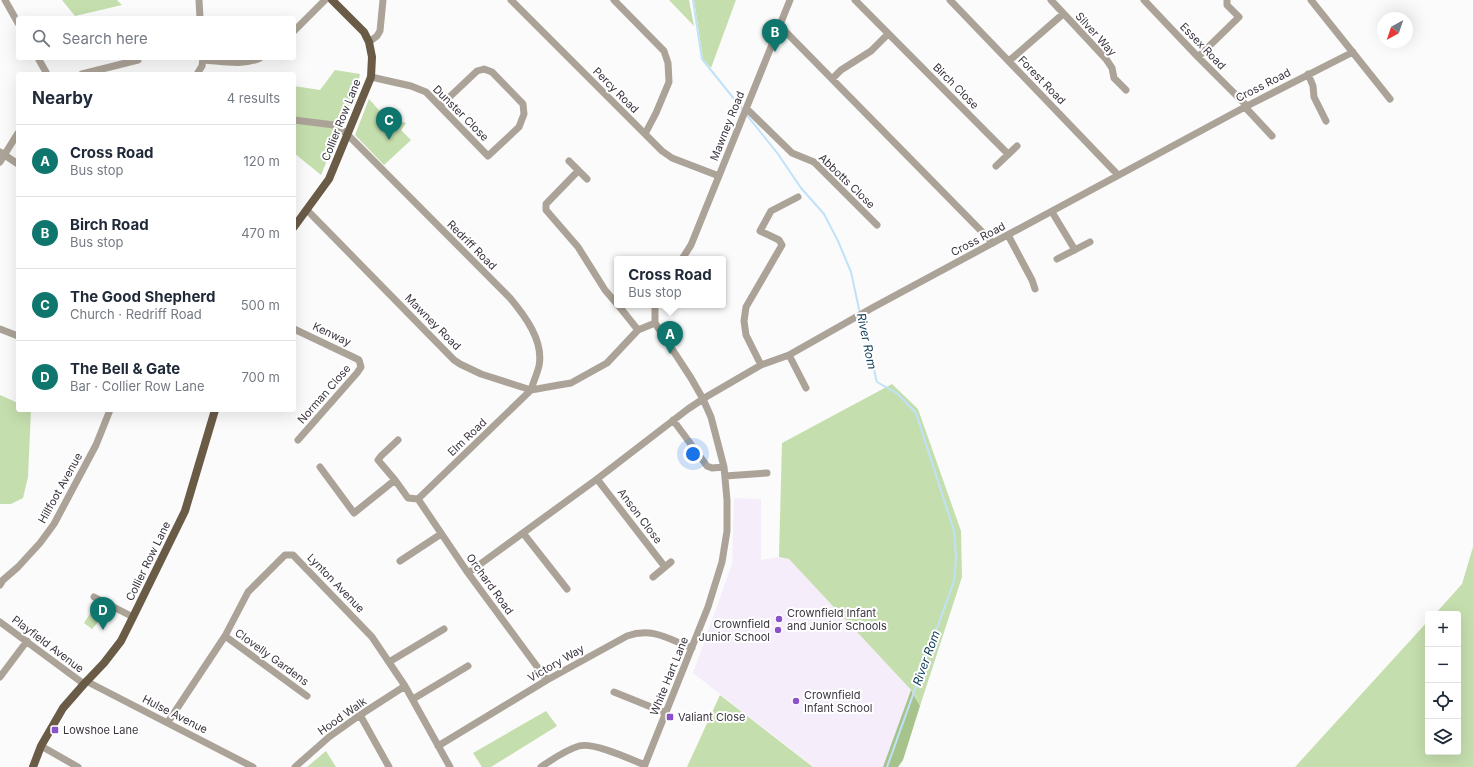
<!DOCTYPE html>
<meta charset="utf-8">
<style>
body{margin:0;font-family:Inter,sans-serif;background:#f2f2f3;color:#1f2937}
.controls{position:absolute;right:12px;bottom:12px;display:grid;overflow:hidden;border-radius:4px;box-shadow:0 4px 16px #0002}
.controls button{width:36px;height:36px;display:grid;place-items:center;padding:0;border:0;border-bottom:1px solid #e0e1e3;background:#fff;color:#1f2937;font:20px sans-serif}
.compass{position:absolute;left:1377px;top:12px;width:36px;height:36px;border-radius:50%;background:#fff;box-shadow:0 4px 16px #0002;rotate:220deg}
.you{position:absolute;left:693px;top:454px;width:14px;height:14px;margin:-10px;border:3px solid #fff;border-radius:50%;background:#1a73e8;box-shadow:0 0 0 6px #1a73e833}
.badge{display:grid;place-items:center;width:26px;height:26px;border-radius:50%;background:#0f766e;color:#fff;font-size:13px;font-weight:700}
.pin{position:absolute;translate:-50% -33px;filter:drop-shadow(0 1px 2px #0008)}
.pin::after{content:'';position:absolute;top:21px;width:14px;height:12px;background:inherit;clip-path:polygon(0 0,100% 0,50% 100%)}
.popup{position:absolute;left:614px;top:256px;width:112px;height:52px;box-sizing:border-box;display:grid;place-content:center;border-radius:4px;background:#fff;filter:drop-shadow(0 1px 3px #0005);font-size:13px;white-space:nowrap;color:#747a83}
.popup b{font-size:15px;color:#1f2937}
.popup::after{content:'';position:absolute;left:50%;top:100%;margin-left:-8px;border:8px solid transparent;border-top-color:#fff}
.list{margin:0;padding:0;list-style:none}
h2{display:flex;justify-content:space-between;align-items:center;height:52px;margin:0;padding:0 16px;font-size:17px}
h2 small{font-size:13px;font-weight:400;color:#747a83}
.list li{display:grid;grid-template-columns:26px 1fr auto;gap:12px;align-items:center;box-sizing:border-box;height:72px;padding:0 16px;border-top:1px solid #e0e1e3}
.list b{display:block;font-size:15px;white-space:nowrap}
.list p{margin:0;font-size:13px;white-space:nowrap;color:#747a83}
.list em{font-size:13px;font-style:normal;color:#747a83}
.icon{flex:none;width:22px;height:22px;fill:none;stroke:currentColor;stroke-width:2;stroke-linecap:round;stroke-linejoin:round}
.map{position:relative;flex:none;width:1473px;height:767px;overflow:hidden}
.search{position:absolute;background:#fff;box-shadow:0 4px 16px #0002;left:16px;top:16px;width:280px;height:44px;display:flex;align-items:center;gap:10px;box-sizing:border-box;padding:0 14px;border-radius:4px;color:#747a83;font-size:15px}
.panel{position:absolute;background:#fff;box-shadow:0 4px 16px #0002;left:16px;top:72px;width:280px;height:340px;border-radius:4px}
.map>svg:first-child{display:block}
.built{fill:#f6edfb}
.green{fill:#c5dead}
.forest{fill:#a7c38c}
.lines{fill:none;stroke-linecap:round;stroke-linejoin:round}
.stream{stroke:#c0e2f9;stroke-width:2}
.minor{stroke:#aca398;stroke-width:7}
.major{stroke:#6a5b47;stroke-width:8}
.poi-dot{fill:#8a52c9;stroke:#fff;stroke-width:1.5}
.labels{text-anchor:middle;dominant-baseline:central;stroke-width:4;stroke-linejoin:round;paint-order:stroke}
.street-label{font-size:11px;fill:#3b343f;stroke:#fff}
.poi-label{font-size:11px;fill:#3b343f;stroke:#fff;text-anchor:start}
.water-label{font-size:12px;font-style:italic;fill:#13415b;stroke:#fff}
</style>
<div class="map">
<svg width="1473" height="767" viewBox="0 0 1473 767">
<rect width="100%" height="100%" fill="#fbfbfb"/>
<path class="built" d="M734 498 761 499V560L779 557 789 559 912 691 884 767H814L693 673 732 564Z"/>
<path class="green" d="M62 0H117L122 5 75 16Z
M669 0H689L694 26Z
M694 0H736L711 68 703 59Z
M335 70 360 74 358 84 321 175 294 153V86L320 90Z
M369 99 385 117 406 123 401 130 411 140 384 165 355 135Z
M892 384 918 409 961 531 962 577 920 706 912 691 789 559 779 557 782 443Z
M0 395 18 403V410H31L28 477 23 498 11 504H0Z
M1473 547V767H1295L1428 621V752H1458V614H1435L1462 584Z
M93 609 103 617 92 629 84 623Z
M720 695 813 767H687Z
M546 711 557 726 491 767H482L473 753Z
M326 751 336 767H307Z"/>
<path class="forest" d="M911 690 920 706 903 760 898 767H883Z"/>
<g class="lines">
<path class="stream" d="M693 0 702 59 743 110
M746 114 778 154 801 188 824 214 838 241 851 272 859 309 867 332 876 379 877 382 898 394 916 413 954 531 956 557 954 581 887 767"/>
<path class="minor" d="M5 0 18 23
M199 0 200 18
M511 0 662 151 672 158 719 176
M614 0 664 51 668 63 669 82 656 113 645 134
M855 0 1008 154
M950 0 1118 175
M1051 0 1106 59 1112 68 1114 78 1126 90
M1144 0 1198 57 1247 106
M1311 0 1390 99
M780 26 993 243
M294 31 325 0
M369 42 377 36 380 31 383 0
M1198 57 1239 17 1227 5V0
M38 58 47 74
M204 60C221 61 244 66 260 58
M1009 61 1063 14
M82 74 138 60
M197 74 202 66 203 58
M1308 74 1313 86 1314 97 1326 121
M371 77 411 86 426 92 488 156 519 127 524 114 523 104 492 72 484 69 477 71 440 106
M832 79 841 70 871 51 888 34
M1245 107 1272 136
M746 109 749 111 792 153 814 162 877 225
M294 120 334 125 347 134 510 298C525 316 544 341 539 366 537 374 533 383 531 390L418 499
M0 152 18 164
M569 161 587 179
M0 162 18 133
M996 166 1017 146
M578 171 546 204V210L578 247 605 290 617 304
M307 210 454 360 460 364 481 374 531 390 559 385 571 383 607 363 638 330 655 323
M1052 212 1075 250
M1008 235 1032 280 1035 289
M682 259 691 245 790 0
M1057 259 1090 242
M618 305 638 330
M0 329 18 336
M294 329 353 357 359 360 361 367 357 373 298 440
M789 355 806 388
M761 365 746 335 744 321 746 307 782 245 779 240 760 231 771 211 798 197
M673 420 707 466 712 468 724 467
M398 440 381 456 378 460 395 480 408 498 418 499
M320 467 354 513 395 480
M725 476 767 473
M597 479 665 567
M418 499 468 573 547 680
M523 533 567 589
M400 561 441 534
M468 573 597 479 688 409 706 397 761 365 789 355 872 308 1245 107 1353 52
M653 577 671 562
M0 585 3 580 18 567 40 543 54 524 96 445 110 410
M94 597 133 617
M0 622 84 684
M225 636 307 696
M389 662 444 629
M0 677 27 641
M86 681 253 767
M614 692 666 713
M413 699 468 666
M360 715 389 767
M168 722 225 636 248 592 285 555H293L372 637 405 686 450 767
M41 746 78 767
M438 746 547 680 627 636C653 627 668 639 692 648
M295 767 329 737 360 715 405 686
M541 767C553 759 565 750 579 746 594 742 630 759 645 765
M644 767 708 607 722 562 727 531V500L724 467 711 417 703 399 691 378 655 323V305"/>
<path class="major" d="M294 227 329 179 371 77 372 57 369 42 364 32 332 0
M33 767 41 746 63 708 84 684 104 663 121 641 133 617 185 511 215 410"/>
</g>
<g class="poi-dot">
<circle cx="779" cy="619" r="4"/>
<circle cx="778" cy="630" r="4"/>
<circle cx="796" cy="701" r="4"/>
<rect x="666" y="713" width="8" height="8" rx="2"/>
<rect x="51" y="726" width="8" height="8" rx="2"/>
</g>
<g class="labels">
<g class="street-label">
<text transform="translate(1096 34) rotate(48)">Silver Way</text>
<text transform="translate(1203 46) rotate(46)">Essex Road</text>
<text transform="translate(1042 80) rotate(46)">Forest Road</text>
<text transform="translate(1263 85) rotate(-27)">Cross Road</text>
<text transform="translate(956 86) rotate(45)">Birch Close</text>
<text transform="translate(616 90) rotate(45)">Percy Road</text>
<text transform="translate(461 113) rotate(45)">Dunster Close</text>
<text transform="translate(341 120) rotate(-68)">Collier Row Lane</text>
<text transform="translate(727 126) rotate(-68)">Mawney Road</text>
<text transform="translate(847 181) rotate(44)">Abbotts Close</text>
<text transform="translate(978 239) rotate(-28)">Cross Road</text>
<text transform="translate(472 245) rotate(45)">Redriff Road</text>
<text transform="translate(433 322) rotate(45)">Mawney Road</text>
<text transform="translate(332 334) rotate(25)">Kenway</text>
<text transform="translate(324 394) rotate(-49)">Norman Close</text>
<text transform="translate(467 437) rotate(-44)">Elm Road</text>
<text transform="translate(60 488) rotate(-61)">Hillfoot Avenue</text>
<text transform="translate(640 516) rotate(53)">Anson Close</text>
<text transform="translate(148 561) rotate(-64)">Collier Row Lane</text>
<text transform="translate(336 583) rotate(46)">Lynton Avenue</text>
<text transform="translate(490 584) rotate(54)">Orchard Road</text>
<text transform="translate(48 644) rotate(37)">Playfield Avenue</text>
<text transform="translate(272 657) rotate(36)">Clovelly Gardens</text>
<text transform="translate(556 663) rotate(-30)">Victory Way</text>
<text transform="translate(669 676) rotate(-68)">White Hart Lane</text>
<text transform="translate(175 714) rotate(27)">Hulse Avenue</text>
<text transform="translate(342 716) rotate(-35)">Hood Walk</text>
</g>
<g class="poi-label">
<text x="787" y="613">Crownfield Infant<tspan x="787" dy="13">and Junior Schools</tspan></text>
<text x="770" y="624" text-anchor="end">Crownfield<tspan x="770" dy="13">Junior School</tspan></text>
<text x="804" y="695">Crownfield<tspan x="804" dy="13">Infant School</tspan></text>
<text x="678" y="717">Valiant Close</text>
<text x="63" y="730">Lowshoe Lane</text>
</g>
<g class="water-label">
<text transform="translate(867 341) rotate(78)">River Rom</text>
<text transform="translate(926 658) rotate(-70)">River Rom</text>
</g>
</g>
</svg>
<div class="controls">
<button>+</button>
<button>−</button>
<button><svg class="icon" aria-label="locate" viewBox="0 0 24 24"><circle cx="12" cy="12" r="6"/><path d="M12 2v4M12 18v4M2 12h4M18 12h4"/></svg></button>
<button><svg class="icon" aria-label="layers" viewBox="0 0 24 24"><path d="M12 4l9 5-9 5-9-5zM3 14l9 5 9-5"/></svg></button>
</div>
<svg class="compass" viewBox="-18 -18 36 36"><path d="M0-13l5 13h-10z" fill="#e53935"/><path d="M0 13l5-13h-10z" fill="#747a83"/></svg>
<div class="you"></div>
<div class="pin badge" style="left:670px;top:354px">A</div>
<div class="popup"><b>Cross Road</b>Bus stop</div>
<div class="pin badge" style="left:775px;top:52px">B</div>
<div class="pin badge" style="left:389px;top:140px">C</div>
<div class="pin badge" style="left:103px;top:630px">D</div>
<div class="search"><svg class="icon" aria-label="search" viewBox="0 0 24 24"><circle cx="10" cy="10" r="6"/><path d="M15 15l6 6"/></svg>Search here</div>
<section class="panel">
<h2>Nearby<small>4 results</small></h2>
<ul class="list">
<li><span class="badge">A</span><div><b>Cross Road</b><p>Bus stop</p></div><em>120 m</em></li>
<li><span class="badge">B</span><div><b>Birch Road</b><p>Bus stop</p></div><em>470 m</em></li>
<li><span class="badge">C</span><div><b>The Good Shepherd</b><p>Church · Redriff Road</p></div><em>500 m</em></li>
<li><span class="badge">D</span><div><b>The Bell &amp; Gate</b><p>Bar · Collier Row Lane</p></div><em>700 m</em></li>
</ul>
</section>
</div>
